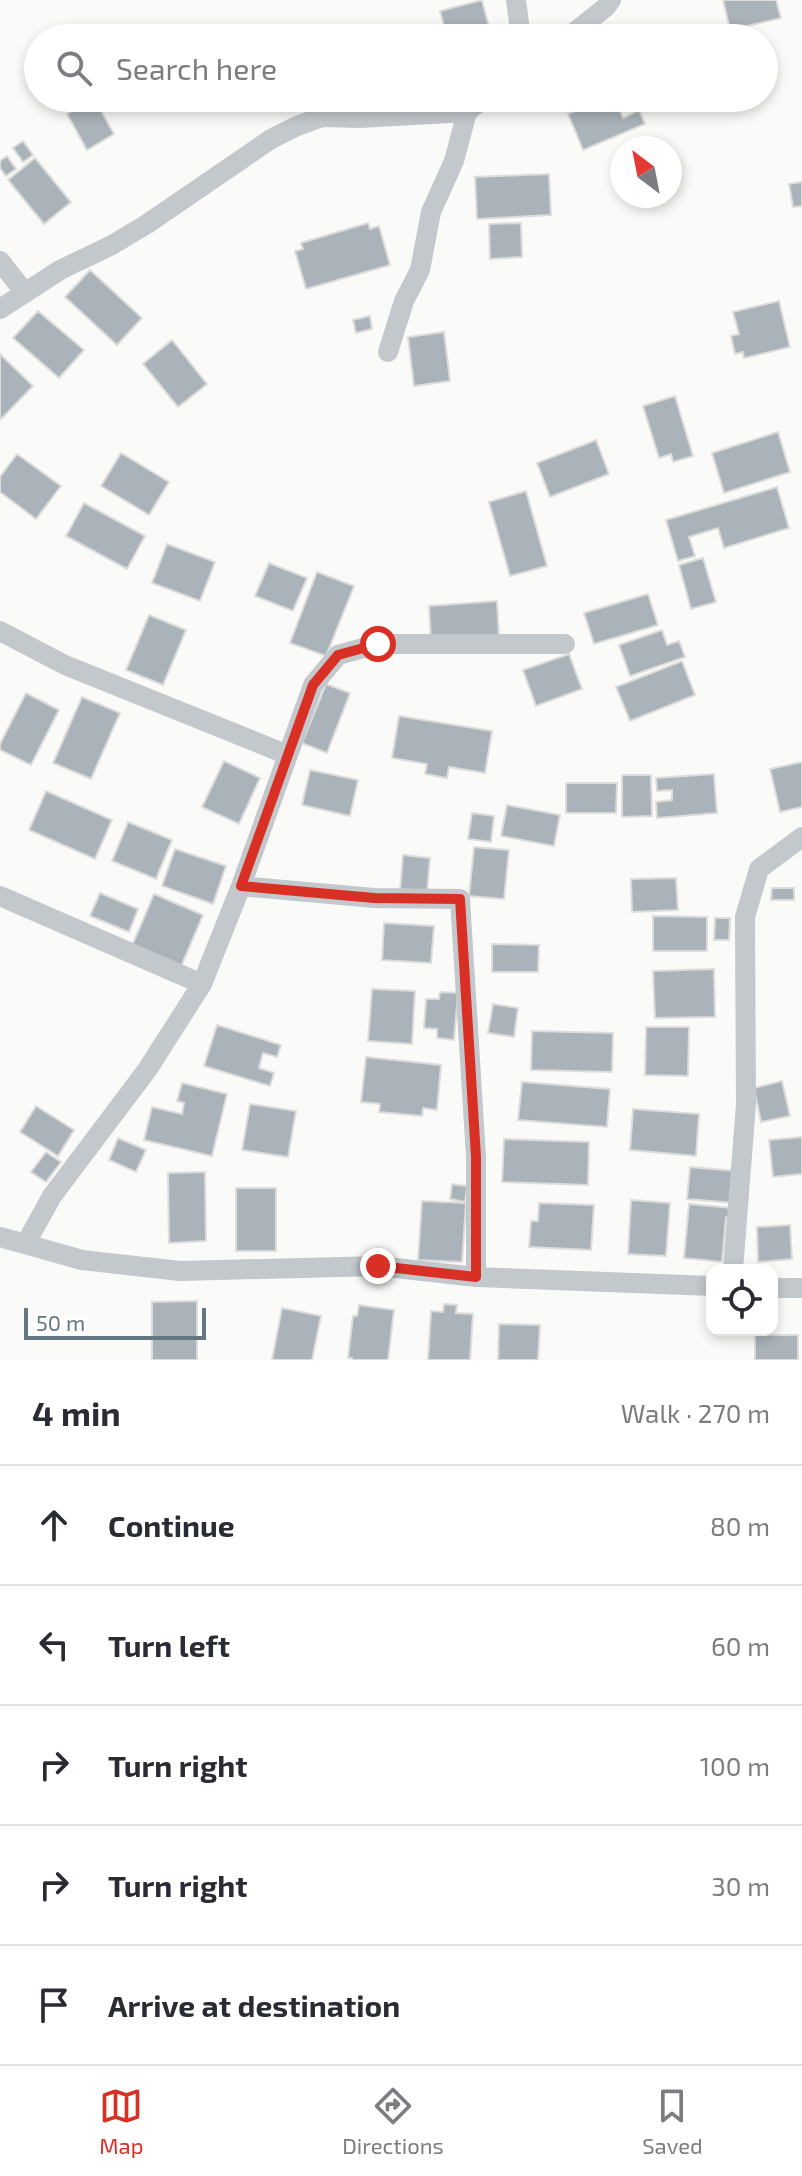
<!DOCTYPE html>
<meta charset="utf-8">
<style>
body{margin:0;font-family:"Exo 2",sans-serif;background:#f7f7f7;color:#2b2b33}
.controls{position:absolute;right:24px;bottom:24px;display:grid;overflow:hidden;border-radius:16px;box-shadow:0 4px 12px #0003}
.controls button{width:72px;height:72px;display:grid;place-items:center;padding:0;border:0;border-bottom:2px solid #e1e1e2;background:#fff;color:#2b2b33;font:40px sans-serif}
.compass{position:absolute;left:610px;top:136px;width:72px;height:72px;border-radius:50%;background:#fff;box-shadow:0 4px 12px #0003;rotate:328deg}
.scale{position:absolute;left:24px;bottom:20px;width:182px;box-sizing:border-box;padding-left:8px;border:4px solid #657683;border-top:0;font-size:22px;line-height:28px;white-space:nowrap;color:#657683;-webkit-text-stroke:6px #fff;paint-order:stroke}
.stop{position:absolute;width:24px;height:24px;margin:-18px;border:6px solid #d93025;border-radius:50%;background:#fff}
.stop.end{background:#d93025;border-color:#fff;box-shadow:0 2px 8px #0008}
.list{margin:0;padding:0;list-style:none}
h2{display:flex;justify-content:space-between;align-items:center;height:104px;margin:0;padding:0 32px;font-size:34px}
h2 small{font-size:26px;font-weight:400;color:#7c7c81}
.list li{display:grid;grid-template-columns:52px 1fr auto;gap:24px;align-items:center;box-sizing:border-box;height:120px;padding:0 32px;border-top:2px solid #e1e1e2}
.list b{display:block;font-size:30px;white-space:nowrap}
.list em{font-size:26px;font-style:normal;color:#7c7c81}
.icon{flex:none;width:44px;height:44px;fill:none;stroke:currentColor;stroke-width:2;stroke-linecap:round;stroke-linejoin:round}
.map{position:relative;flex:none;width:802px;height:1360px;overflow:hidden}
.search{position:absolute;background:#fff;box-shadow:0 4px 12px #0003;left:24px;right:24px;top:24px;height:88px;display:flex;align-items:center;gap:20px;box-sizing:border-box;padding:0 28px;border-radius:44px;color:#7c7c81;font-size:30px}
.sheet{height:704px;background:#fff}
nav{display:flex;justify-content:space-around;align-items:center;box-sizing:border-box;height:112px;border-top:2px solid #e1e1e2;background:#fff;font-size:22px;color:#7c7c81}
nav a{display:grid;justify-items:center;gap:4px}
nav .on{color:#d93025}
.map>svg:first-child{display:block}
.building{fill:#aab3b9;stroke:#dcdcda;stroke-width:2}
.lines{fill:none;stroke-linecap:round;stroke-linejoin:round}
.minor{stroke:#c3c8cc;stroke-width:20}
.route{stroke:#d93025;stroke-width:10}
</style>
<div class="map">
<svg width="802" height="1360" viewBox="0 0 802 1360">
<rect width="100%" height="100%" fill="#fafaf8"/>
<path class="building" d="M482 0 489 27 464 34 463 30 446 34 440 11Z
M723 0H776L781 18 730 30Z
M620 27 624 38H593Z
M213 28 234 30 233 38H212Z
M94 98 114 134 87 150 67 114Z
M608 98H637L638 100 619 108 623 118 639 110 645 124 583 150 568 114Z
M23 141 33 155 23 162 13 148Z
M7 156 16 169 6 176 0 168V161Z
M35 158 71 202 44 224 8 180Z
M549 174 551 215 477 219 475 177Z
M802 182V206L793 207 789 184Z
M368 223 370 229 379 226 390 265 306 289 295 251 303 249 301 243Z
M521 223 522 257 490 259 489 224Z
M90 270 142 318 117 345 65 297Z
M779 301 790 347 744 358 743 352 735 354 731 336 739 334 733 312Z
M38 311 84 350 59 378 13 338Z
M370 316 372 329 356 333 353 320Z
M444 332 450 381 414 386 408 337Z
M172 340 207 384 178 407 143 364Z
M0 354 33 386 1 419 0 418Z
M675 396 693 456 673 462 671 454 659 458 643 406Z
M778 432 790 472 724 493 712 453Z
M596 440 609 474 550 497 537 463Z
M121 453 169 482 149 515 101 486Z
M17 454 61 486 36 519 0 492V477Z
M777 487 789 528 724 548 718 528 689 537 695 556 678 561 666 520Z
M526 491 547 566 510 576 489 502Z
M84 503 145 536 127 569 66 536Z
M167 544 215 562 200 601 152 583Z
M703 558 716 602 691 609 679 565Z
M269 563 307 578 293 611 255 596Z
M317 572 354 586 326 656 290 643Z
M648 594 658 625 594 644 584 613Z
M497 601 499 636 431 641 429 606Z
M149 615 186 630 163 685 126 670Z
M662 630 667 645 679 641 685 657 630 676 619 645Z
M569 654 582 689 536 706 523 670Z
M682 661 695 695 630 721 616 687Z
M326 684 350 693 327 753 302 743Z
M26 693 59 710 31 765 0 750V744Z
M82 697 120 713 91 779 53 763Z
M399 716 492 731 485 773 449 767 447 778 425 774 427 764 392 758Z
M224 761 260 778 239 824 202 807Z
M802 762V807L780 812 770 769Z
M310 770 358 780 350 816 302 805Z
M714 774 717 813 657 818 656 802 672 800V790L657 791 656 778Z
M622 775H651L652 816 622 817Z
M566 783H617L616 813H566Z
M46 791 112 820 95 859 29 830Z
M507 805 560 815 554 846 501 836Z
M472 813 494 816 491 842 468 839Z
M128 822 172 840 156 879 112 861Z
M474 847 509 850 504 899 469 896Z
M175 849 226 866 213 904 162 886Z
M403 855 430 858 427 893 400 891Z
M676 878 678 910 632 912 631 879Z
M772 888H794V900H771Z
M100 893 138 909 129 932 90 916Z
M154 894 203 915 180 969 131 948Z
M653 916 707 917V951H653Z
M715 918H730L729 940H714Z
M384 923 434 926 431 963 382 960Z
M492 944 539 945 538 972H492Z
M714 969 715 1017 655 1018 653 971Z
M372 989 415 991 412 1044 368 1041Z
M440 992 458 993 454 1040 437 1038V1029L424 1028 426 999H439Z
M493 1004 518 1008 514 1037 488 1033Z
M217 1025 281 1045 277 1057 263 1053 259 1068 274 1073 270 1086 204 1066Z
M646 1027H689L688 1076 645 1075Z
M532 1031 613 1033 612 1072 531 1070Z
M366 1057 441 1065 437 1110 423 1108 422 1116 379 1112 380 1104 361 1102Z
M782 1081 790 1116 761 1122 754 1088Z
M522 1082 610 1089 607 1127 518 1120Z
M182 1083 227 1094 212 1156 144 1140 152 1107 182 1114 184 1103 177 1101Z
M250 1104 296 1111 288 1157 242 1150Z
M36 1106 74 1130 58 1156 20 1132Z
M633 1109 699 1114 696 1156 630 1150Z
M802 1137V1174L773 1177 769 1140Z
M118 1138 146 1150 136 1172 109 1160Z
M504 1139 589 1142 588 1185 502 1182Z
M46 1152 61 1162 46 1182 31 1172Z
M690 1167 736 1171 734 1203 687 1199Z
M205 1172 206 1241 169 1243 168 1173Z
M452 1184 467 1186 465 1202 450 1199Z
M236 1188H276V1251H236Z
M631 1200 670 1203 666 1256 628 1254Z
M422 1201 466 1203 462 1262 418 1260Z
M539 1203 594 1205 591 1250 529 1247 531 1221H538Z
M689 1204 732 1208 731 1218 726 1217 722 1262 684 1258Z
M790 1225 792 1259 758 1262 757 1227Z
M197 1301V1360H152V1302Z
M444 1304 457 1305 456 1313 473 1314 470 1360H428L431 1311 443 1312Z
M359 1305 394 1310 388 1360H352V1358H348L353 1316H357Z
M282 1308 321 1316 312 1360H272Z
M499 1324 540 1325 538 1360H498Z
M755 1335H798V1360H755Z"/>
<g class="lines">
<path class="minor" d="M516 0 521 38
M567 38 606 7 611 0
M0 261 25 293
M0 309 60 270 112 245 147 224 271 139 297 126 322 117 360 118 467 112
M388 352 404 301 420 270 431 212 454 161 467 112 484 98
M0 631 65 665 288 755
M241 886 374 898 460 899 476 1157V1277
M0 896 202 984
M0 1237 82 1260 180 1271 378 1266 476 1277 712 1286
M26 1243 52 1196 147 1070 202 984 241 886 313 685 338 655 378 644H565
M733 1270 746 1104 745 917 759 869 802 837
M772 1288H802"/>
</g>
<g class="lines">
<path class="route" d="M378 644 338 655 313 685 241 886 374 898 460 899 476 1157V1277L378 1266"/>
</g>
</svg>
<div class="controls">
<button><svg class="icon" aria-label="locate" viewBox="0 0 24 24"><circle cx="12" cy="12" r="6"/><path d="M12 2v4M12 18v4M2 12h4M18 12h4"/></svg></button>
</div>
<svg class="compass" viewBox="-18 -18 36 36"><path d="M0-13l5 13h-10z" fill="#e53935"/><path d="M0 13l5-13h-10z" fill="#7c7c81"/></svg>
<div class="scale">50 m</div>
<div class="stop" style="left:378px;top:644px"></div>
<div class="stop end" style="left:378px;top:1266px"></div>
<div class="search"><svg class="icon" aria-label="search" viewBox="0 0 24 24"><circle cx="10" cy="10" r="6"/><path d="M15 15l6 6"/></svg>Search here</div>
</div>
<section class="sheet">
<h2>4 min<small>Walk · 270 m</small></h2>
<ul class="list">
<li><svg class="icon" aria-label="ahead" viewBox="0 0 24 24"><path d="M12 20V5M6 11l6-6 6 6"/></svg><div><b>Continue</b></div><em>80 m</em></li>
<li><svg class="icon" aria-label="left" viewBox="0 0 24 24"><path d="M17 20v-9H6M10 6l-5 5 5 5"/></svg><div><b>Turn left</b></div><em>60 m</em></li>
<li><svg class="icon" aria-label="right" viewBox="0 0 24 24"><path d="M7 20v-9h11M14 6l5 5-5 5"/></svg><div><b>Turn right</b></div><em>100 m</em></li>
<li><svg class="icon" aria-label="right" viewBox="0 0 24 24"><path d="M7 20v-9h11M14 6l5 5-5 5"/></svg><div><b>Turn right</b></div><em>30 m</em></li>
<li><svg class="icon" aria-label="arrive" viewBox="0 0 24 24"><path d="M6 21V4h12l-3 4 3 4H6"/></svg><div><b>Arrive at destination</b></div></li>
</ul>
</section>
<nav>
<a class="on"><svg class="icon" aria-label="map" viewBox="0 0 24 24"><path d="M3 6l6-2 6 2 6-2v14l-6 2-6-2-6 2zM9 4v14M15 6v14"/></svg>Map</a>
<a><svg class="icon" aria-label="directions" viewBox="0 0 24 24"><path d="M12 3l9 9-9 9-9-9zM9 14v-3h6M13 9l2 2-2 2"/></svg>Directions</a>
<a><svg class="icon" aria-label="saved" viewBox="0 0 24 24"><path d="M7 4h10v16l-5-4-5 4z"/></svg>Saved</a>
</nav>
